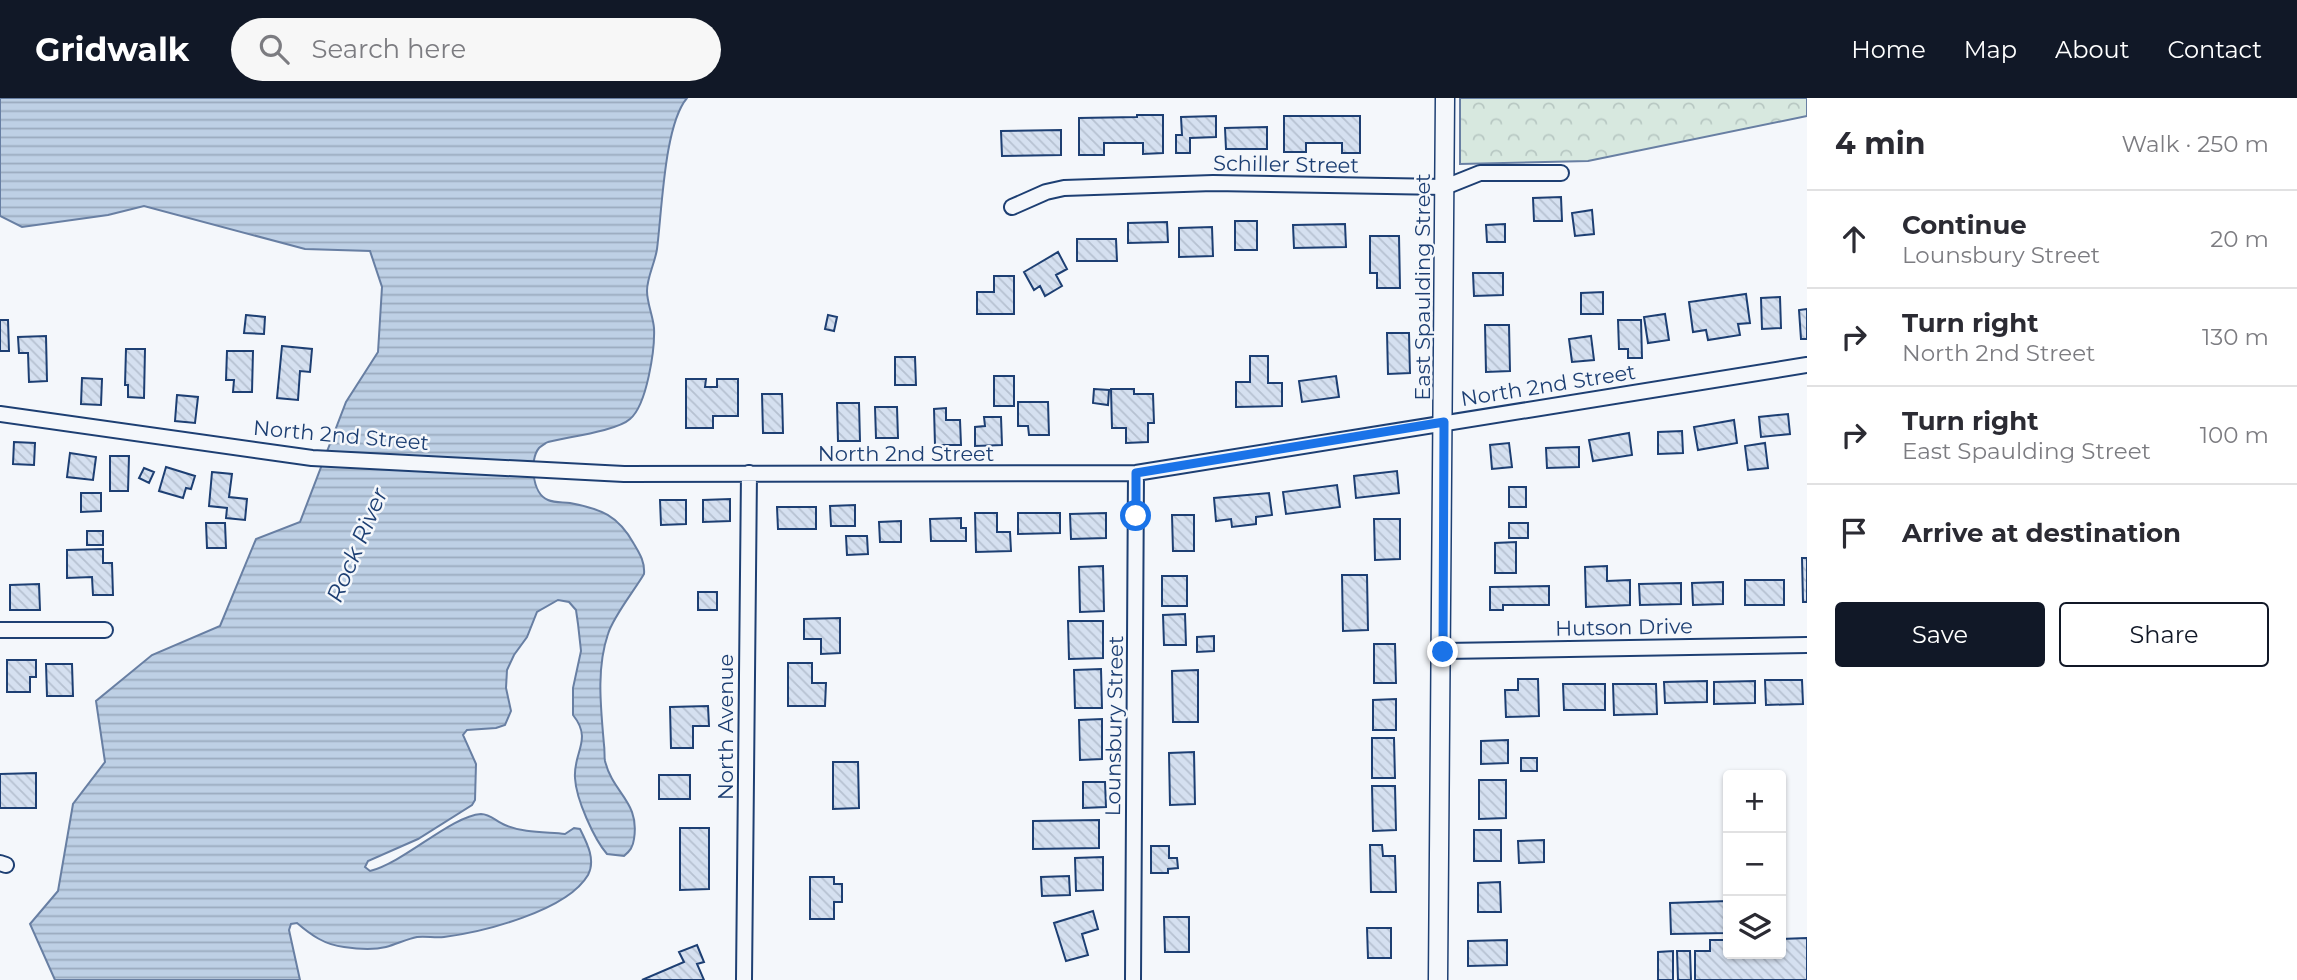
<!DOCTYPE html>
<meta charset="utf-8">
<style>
body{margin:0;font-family:Montserrat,sans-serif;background:#f7f7f7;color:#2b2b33}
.controls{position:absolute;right:21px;bottom:21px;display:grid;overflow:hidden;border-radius:7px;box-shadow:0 2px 5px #0004}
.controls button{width:63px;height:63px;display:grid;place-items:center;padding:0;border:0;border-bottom:2px solid #e1e1e2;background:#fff;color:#2b2b33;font:35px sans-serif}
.stop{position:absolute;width:21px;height:21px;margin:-16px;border:5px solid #1a73e8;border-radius:50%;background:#fff}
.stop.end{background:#1a73e8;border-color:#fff;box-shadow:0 2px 7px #0008}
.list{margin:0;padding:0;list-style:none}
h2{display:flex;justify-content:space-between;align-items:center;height:91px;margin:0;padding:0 28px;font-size:30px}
h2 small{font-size:23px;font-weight:400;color:#7c7c81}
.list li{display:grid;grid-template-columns:46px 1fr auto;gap:21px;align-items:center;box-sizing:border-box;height:98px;padding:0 28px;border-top:2px solid #e1e1e2}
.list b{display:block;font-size:26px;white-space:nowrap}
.list p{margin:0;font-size:23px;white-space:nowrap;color:#7c7c81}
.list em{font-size:23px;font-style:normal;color:#7c7c81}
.actions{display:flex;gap:14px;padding:21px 28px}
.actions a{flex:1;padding:16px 0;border:2px solid #111827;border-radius:7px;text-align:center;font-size:24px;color:#111827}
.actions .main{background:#111827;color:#fff}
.icon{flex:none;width:38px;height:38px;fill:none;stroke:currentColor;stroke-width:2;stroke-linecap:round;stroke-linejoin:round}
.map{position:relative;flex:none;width:1807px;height:882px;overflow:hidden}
header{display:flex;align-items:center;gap:42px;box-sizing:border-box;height:98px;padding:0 35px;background:#111827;color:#fff}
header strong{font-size:33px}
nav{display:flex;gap:38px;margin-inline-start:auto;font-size:24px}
.search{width:490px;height:63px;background:#f7f7f7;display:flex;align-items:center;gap:18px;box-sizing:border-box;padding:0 24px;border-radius:38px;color:#7c7c81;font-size:26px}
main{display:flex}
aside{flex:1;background:#fff}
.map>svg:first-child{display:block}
.park{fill:url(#park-crowns);stroke:#687fa3;stroke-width:2}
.water{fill:url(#water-rules);stroke:#687fa3;stroke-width:2}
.building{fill:url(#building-back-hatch);stroke:#1d3f73;stroke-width:2}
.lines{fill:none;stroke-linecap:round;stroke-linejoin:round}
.minor-casing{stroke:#1d3f73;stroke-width:18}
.tertiary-casing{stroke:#1d3f73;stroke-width:21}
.minor{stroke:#f4f7fb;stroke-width:14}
.tertiary{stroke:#f4f7fb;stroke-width:18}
.route{stroke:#1a73e8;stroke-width:9}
.labels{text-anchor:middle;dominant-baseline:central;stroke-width:5;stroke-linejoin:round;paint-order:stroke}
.street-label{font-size:21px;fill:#1d3f73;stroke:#f4f7fb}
.water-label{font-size:23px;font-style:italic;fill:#1d3f73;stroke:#f4f7fb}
</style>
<header>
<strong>Gridwalk</strong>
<div class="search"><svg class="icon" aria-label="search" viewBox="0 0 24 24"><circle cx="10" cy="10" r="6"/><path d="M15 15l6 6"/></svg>Search here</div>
<nav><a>Home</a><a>Map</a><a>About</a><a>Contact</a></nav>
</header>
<main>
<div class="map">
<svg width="1807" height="882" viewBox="0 0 1807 882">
<defs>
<pattern id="park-crowns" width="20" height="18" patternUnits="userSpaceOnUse" patternTransform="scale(1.75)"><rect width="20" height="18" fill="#d7e8df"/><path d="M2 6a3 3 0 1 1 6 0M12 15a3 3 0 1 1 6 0" fill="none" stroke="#b8c8c3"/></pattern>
<pattern id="water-rules" width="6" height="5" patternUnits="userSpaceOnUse" patternTransform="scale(1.75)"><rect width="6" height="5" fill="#bed0e5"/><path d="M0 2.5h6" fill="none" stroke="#9aaabe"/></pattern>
<pattern id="building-back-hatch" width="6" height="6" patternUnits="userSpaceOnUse" patternTransform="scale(1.75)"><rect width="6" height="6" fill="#d5e0f0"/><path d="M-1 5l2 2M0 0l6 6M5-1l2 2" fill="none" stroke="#b6c1d1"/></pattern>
</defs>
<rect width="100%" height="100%" fill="#f4f7fb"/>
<path class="park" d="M1460 0H1807V18L1588 63 1460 66Z"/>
<path class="water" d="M0 0H687C664 27 662 114 657 151 655 165 647 179 647 193 647 205 653 218 654 230 655 251 647 307 630 321 617 333 567 339 548 344 547 344 540 349 539 350 529 362 532 396 548 402 555 405 563 404 570 405 601 411 618 417 634 446 640 456 645 464 644 476 634 493 613 519 608 536 596 571 601 611 604 647 605 653 604 658 605 663 613 696 640 703 634 741 633 749 630 753 624 758L607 756C594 741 576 701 575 680 573 654 593 642 573 617V590L581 553 578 526 576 512 569 504 558 502 537 514 527 539 514 557 507 572 506 590 511 613 505 627 496 630 467 632 463 637 476 666 475 702 472 707 418 741 368 763 365 769 370 773C405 764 451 718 481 716 490 716 497 724 505 727 523 735 546 734 565 736L574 730 580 731C587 745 596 762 588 777 567 813 483 834 444 839 435 840 426 838 417 839 407 841 397 846 386 849 374 852 357 851 344 849 325 847 311 837 297 825L291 826 289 832 300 882H55L30 826 58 793 73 706 105 664 96 603 152 557 220 528 256 441 300 424 346 304 378 254 382 189 370 153 305 151 144 108 108 117 22 129 0 118Z"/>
<path class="building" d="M1137 17H1163V55L1143 56V45H1104V57H1079V20L1137 19Z
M1216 18V39L1190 40V55H1176V37H1182L1181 19Z
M1284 18H1360V55H1342V45H1306V54H1284Z
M1267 29V51H1226L1225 30Z
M1061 32V57L1002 58 1001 33Z
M1561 99 1562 123H1534L1533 100Z
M1592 112 1594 136 1575 138 1572 115Z
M1235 123H1257V152H1235Z
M1167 124 1168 144 1128 145V125Z
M1345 126 1346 149 1294 150 1293 127Z
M1505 126V144H1487L1486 127Z
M1212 129 1213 158 1179 159V130Z
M1370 138H1399L1400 190H1377V175H1370Z
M1077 141H1116L1117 163H1077Z
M1058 154 1067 171 1056 177 1062 188 1045 198 1040 188 1034 192 1024 174Z
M1473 175H1503V197L1474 198Z
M994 178H1014V216H977V194H994Z
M1603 194V216H1581V195Z
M1746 196 1750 225 1738 226 1740 237 1708 242 1706 232 1693 234 1689 204Z
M1780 199 1781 230 1762 231 1761 200Z
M1807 211V241H1801L1799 212Z
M1665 216 1669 242 1648 245 1644 219Z
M246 217 265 219 264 236 244 235Z
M828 217 837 219 834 233 825 231Z
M0 222H8L9 253H0Z
M1618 222H1641L1642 260H1628V251H1619Z
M1485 227H1509L1510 273 1486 274Z
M1387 235H1409L1410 275 1388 276Z
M46 238 47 283 29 284 28 255H19L18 239Z
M1591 238 1594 262 1572 264 1569 241Z
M282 248 312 251 310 274 300 273 298 302 277 300Z
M126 251H145L144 300 128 299V287H125Z
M227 253H253L252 294H233L234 282H226Z
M1250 258H1268V285H1282V308L1236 309V284H1250Z
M895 259H915L916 287H895Z
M994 278H1014V308H994Z
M1336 278 1339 299 1302 304 1299 283Z
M82 280 102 281 101 307 81 306Z
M686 281H706L705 289H717V281H738V318H713V330H686Z
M1094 291 1109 292 1108 307 1093 305Z
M1111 291H1134V296H1153L1154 325H1148V344L1126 345V330H1112Z
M762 296H782L783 335H763Z
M177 297 198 299 195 325 175 323Z
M1018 304H1048L1049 337H1029L1028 328H1018Z
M837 305H859L860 343H838Z
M875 309H897L898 340H876Z
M946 310V322H960L961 347H935L934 311Z
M1788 316 1790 336 1761 339 1759 319Z
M984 319H1001L1002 347 975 348V329L985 328Z
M1734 322 1737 345 1698 352 1694 329Z
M1682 333 1683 355 1658 356V334Z
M1629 335 1632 357 1593 363 1589 342Z
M14 344 35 345 34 367 13 366Z
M1509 345 1512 369 1492 371 1490 347Z
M1765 345 1768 370 1748 372 1745 348Z
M1579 349V369L1547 370 1546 350Z
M70 355 96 359 93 382 67 379Z
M110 358H129L128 393H110Z
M166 369 195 378 191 391 186 390 183 400 159 393Z
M144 370 154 374 149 385 139 380Z
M1397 373 1399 395 1356 400 1354 378Z
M212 374 232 376 229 399 247 401 245 422 226 420 227 410 209 408Z
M1337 387 1340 409 1286 416 1283 394Z
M1509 389H1526V409H1509Z
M81 395H101V413L81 414Z
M1269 395 1272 417 1256 419V426L1232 429 1231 421 1216 423 1214 400Z
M730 401V423L703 424V402Z
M660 402H686V426L661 427Z
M855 407V428H831L830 408Z
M777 409H816V431H778Z
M975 415H997V434H1010L1011 453 976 454Z
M1018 415H1060V435L1018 436Z
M1106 415V440L1071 441 1070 416Z
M1172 417H1194V453H1173Z
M961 420V430H966V443H931L930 421Z
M1374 421H1400V461L1375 462Z
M901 423V444H880L879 424Z
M206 425H225L226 450H207Z
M1509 425H1528V440H1509Z
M87 433H103V447H87Z
M846 438H867L868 456 847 457Z
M1516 444V475H1495V445Z
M103 451V465H112L113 497H93L92 479 67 480V452Z
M1802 460H1807V504H1803Z
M1103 468 1104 513 1080 514 1079 469Z
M1607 468V483L1630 482V507L1586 509 1585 469Z
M1342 477H1367L1368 532 1343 533Z
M1162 478H1187V508H1162Z
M1745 482H1784V507H1745Z
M1723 484V506L1693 507 1692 485Z
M1681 485V506L1640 507 1639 486Z
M39 486 40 512H10V487Z
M1549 488V507H1503V512H1490V489Z
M698 494H717V512H698Z
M1185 516 1186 547H1164L1163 517Z
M840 520V555L821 556V541H804V521Z
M1068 523H1103V560L1069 561Z
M1214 538V553L1197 554V539Z
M1374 546H1395L1396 585H1374Z
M7 562H36V579H30V594H7Z
M788 565H812V585H826L825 608H788Z
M46 566H72L73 598H47Z
M1101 571 1102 610H1075L1074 572Z
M1198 572V624H1173L1172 573Z
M1518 581H1538L1539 618 1506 619 1505 592H1518Z
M1765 582H1802L1803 606 1766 607Z
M1707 583V604L1665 605 1664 584Z
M1755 583V605L1714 606V584Z
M1563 586H1605V612H1564Z
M1613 586H1656L1657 616 1614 617Z
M1396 601V632H1373V602Z
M708 608 709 628H693V650H671L670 609Z
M1102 621V661L1080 662 1079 622Z
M1372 640H1394L1395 680H1372Z
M1508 642V665L1481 666V643Z
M1194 654 1195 706 1170 707 1169 655Z
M1521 660H1537V673H1521Z
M833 664H858L859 710 833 711Z
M36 675V710H0V676Z
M659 677H690V701H659Z
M1479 682H1506V720L1479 721Z
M1083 684H1105L1106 709 1083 710Z
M1372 688H1395L1396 732 1373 733Z
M1099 722V750L1033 751V723Z
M680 730H709V791L680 792Z
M1474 732H1501V763H1474Z
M1544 742V764L1519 765 1518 743Z
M1370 747H1382L1383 758H1395L1396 794H1371Z
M1151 748H1169V760H1177L1178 770 1168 771V775H1151Z
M1103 759V792L1076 793 1075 760Z
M1069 778 1070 797 1042 798 1041 779Z
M810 779H834V786H842V804H834V821H810Z
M1500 784 1501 814H1478V785Z
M1728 803V835L1671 836 1670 805Z
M1093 813 1098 831 1082 836 1088 857 1066 863 1054 825Z
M1164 819H1189V854H1165Z
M1367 830H1391V860H1368Z
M1807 840V882H1695V853H1710V842H1728V856H1781V841Z
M1507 842V867L1468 868V843Z
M697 847 704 864 697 866 704 882H642L684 864 679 854Z
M1673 853V882H1658V854Z
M1677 853H1690L1691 882H1678Z"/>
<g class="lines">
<g class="minor-casing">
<path id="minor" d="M1012 109 1046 94 1064 90 1213 85 1445 89 1480 75H1561
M0 316 312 360 624 376 1136 375 1807 267
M0 532H105
M1443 553 1807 547
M0 765 6 767
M744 882 749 375
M1133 882 1136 375"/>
</g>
<g class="tertiary-casing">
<path id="tertiary" d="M1438 882 1445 0"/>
</g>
<use href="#minor" class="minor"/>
<use href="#tertiary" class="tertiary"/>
</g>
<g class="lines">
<path class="route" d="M1136 418V375L1444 324 1443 554"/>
</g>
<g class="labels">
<g class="street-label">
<text transform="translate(1286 66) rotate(1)">Schiller Street</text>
<text transform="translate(1422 189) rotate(-90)">East Spaulding Street</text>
<text transform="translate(1548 287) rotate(-9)">North 2nd Street</text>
<text transform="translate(341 337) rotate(5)">North 2nd Street</text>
<text x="906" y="355">North 2nd Street</text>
<text transform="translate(1624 529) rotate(-1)">Hutson Drive</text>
<text transform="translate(1114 628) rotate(-89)">Lounsbury Street</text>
<text transform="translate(725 629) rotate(-90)">North Avenue</text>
</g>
<g class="water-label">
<text transform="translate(357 447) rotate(-67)">Rock River</text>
</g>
</g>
</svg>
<div class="controls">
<button>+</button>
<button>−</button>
<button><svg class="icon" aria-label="layers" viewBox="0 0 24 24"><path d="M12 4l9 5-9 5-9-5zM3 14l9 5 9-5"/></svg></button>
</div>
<div class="stop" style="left:1136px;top:418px"></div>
<div class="stop end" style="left:1443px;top:554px"></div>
</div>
<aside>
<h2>4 min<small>Walk · 250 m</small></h2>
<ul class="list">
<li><svg class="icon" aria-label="ahead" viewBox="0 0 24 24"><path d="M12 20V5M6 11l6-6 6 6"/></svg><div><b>Continue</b><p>Lounsbury Street</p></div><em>20 m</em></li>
<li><svg class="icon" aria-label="right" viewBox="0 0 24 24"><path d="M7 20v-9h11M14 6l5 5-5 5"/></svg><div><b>Turn right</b><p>North 2nd Street</p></div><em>130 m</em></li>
<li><svg class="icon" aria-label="right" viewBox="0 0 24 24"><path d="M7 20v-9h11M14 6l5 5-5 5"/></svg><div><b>Turn right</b><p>East Spaulding Street</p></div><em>100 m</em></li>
<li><svg class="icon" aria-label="arrive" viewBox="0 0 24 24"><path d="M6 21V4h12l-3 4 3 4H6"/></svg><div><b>Arrive at destination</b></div></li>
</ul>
<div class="actions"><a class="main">Save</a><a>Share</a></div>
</aside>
</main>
